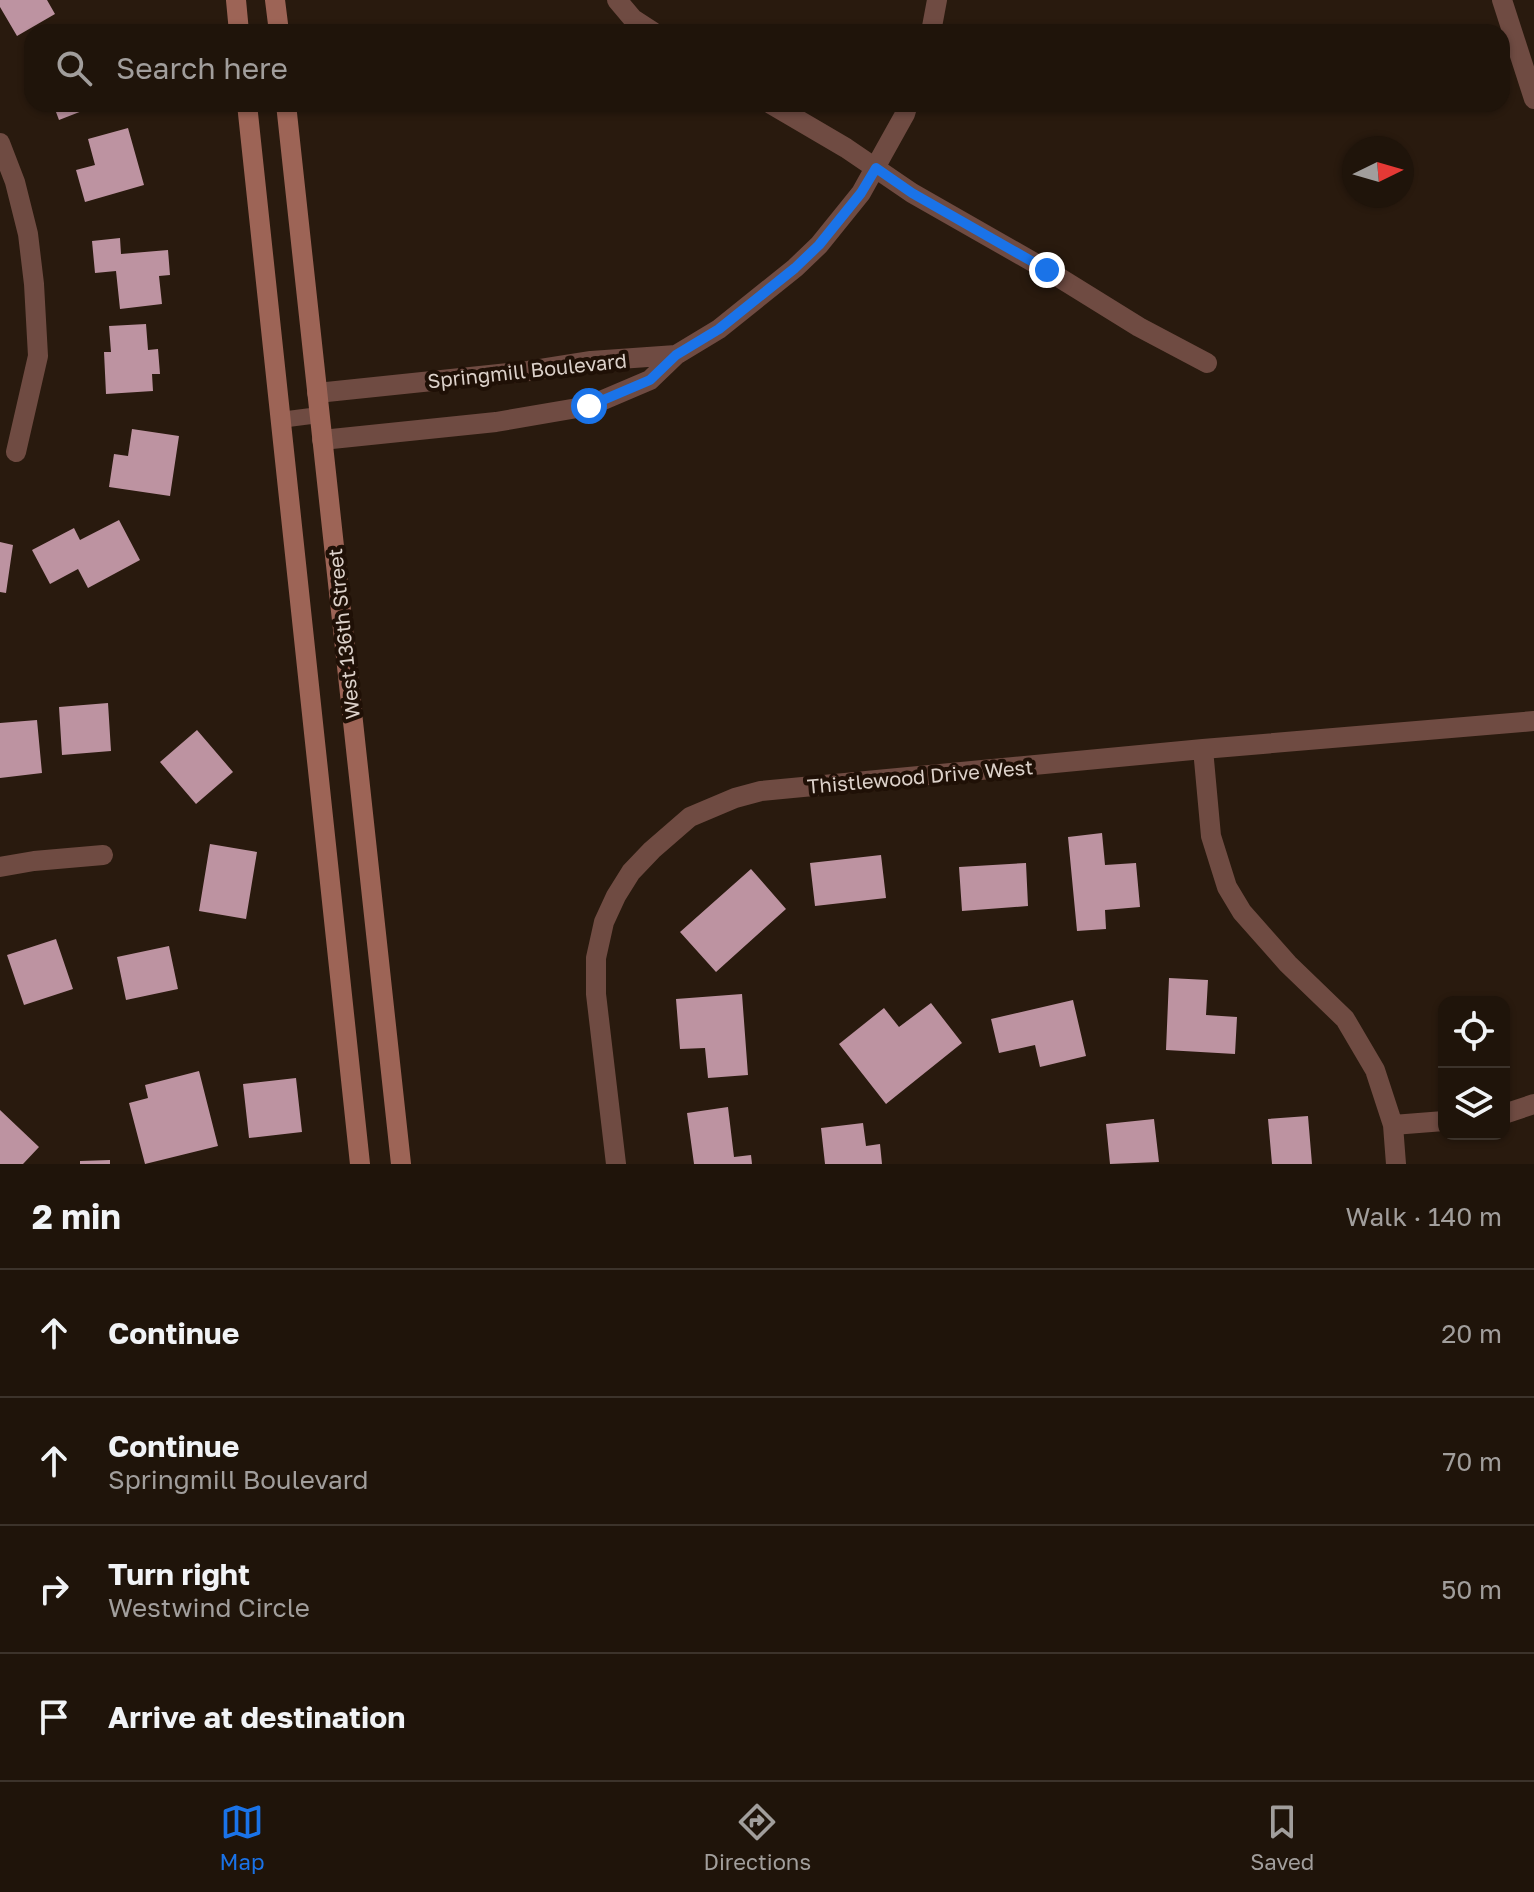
<!DOCTYPE html>
<meta charset="utf-8">
<style>
body{margin:0;font-family:"Golos Text",sans-serif;background:#271d13;color:#f1f3f6}
.controls{position:absolute;right:24px;bottom:24px;display:grid;overflow:hidden;border-radius:16px;box-shadow:0 2px 6px #0004}
.controls button{width:72px;height:72px;display:grid;place-items:center;padding:0;border:0;border-bottom:2px solid #3c332b;background:#1f140a;color:#f1f3f6;font:40px sans-serif}
.compass{position:absolute;left:1342px;top:136px;width:72px;height:72px;border-radius:50%;background:#1f140a;box-shadow:0 2px 6px #0004;rotate:85deg}
.stop{position:absolute;width:24px;height:24px;margin:-18px;border:6px solid #1a73e8;border-radius:50%;background:#fff}
.stop.end{background:#1a73e8;border-color:#fff;box-shadow:0 2px 8px #0008}
.list{margin:0;padding:0;list-style:none}
h2{display:flex;justify-content:space-between;align-items:center;height:104px;margin:0;padding:0 32px;font-size:34px}
h2 small{font-size:26px;font-weight:400;color:#a19e9c}
.list li{display:grid;grid-template-columns:52px 1fr auto;gap:24px;align-items:center;box-sizing:border-box;height:128px;padding:0 32px;border-top:2px solid #3c332b}
.list b{display:block;font-size:30px;white-space:nowrap}
.list p{margin:0;font-size:26px;white-space:nowrap;color:#a19e9c}
.list em{font-size:26px;font-style:normal;color:#a19e9c}
.icon{flex:none;width:44px;height:44px;fill:none;stroke:currentColor;stroke-width:2;stroke-linecap:round;stroke-linejoin:round}
.map{position:relative;flex:none;width:1534px;height:1164px;overflow:hidden}
.search{position:absolute;background:#1f140a;box-shadow:0 2px 6px #0004;left:24px;right:24px;top:24px;height:88px;display:flex;align-items:center;gap:20px;box-sizing:border-box;padding:0 28px;border-radius:24px;color:#a19e9c;font-size:30px}
.sheet{height:616px;background:#1f140a}
nav{display:flex;justify-content:space-around;align-items:center;box-sizing:border-box;height:112px;border-top:2px solid #3c332b;background:#1f140a;font-size:22px;color:#a19e9c}
nav a{display:grid;justify-items:center;gap:4px}
nav .on{color:#1a73e8}
.map>svg:first-child{display:block}
.building{fill:#bd93a1}
.lines{fill:none;stroke-linecap:round;stroke-linejoin:round}
.lane{stroke:#6f4b42;stroke-width:16}
.street{stroke:#6f4b42;stroke-width:20}
.secondary{stroke:#9d6456;stroke-width:20}
.route{stroke:#1a73e8;stroke-width:10}
.labels{text-anchor:middle;dominant-baseline:central;stroke-width:8;stroke-linejoin:round;paint-order:stroke}
.street-label{font-size:20px;fill:#dcd1ca;stroke:#1f1006}
</style>
<div class="map">
<svg width="1534" height="1164" viewBox="0 0 1534 1164">
<rect width="100%" height="100%" fill="#291a0e"/>
<path class="building" d="M0 0H47L55 14 17 36 0 7Z
M53 104H100L59 120Z
M128 128 144 185 85 202 76 170 95 165 88 139Z
M120 238 121 254 168 250 170 275 159 276 162 304 120 309 116 271 95 273 92 241Z
M146 324 148 350 158 349 160 374H152L153 391 106 394 104 352H111L109 326Z
M132 429 179 436 170 496 109 487 114 454 128 456Z
M119 520 140 560 88 588 78 569 50 584 32 550 74 528 80 540Z
M0 542 13 545 6 593 0 592Z
M108 703 111 751 62 755 59 707Z
M37 720 42 773 0 778V723Z
M197 730 233 772 196 804 160 762Z
M1102 833 1105 865 1136 863 1140 907 1105 910 1106 929 1077 931 1068 837Z
M210 844 257 852 246 919 199 911Z
M881 855 886 898 815 906 810 863Z
M1026 863 1028 906 962 911 959 867Z
M751 869 786 909 716 972 680 932Z
M56 939 73 989 24 1005 7 955Z
M169 946 178 989 126 1000 117 957Z
M1169 978 1208 980 1206 1015 1237 1017 1235 1054 1166 1050Z
M742 994 748 1075 708 1078 705 1048 680 1049 676 999Z
M1073 1000 1086 1056 1040 1067 1035 1045 999 1053 991 1019Z
M931 1003 962 1043 886 1104 839 1044 884 1008 899 1027Z
M199 1071 218 1146 145 1164 129 1103 148 1098 145 1085Z
M296 1078 302 1132 249 1138 243 1084Z
M728 1107 734 1157 751 1155 752 1164H694L687 1113Z
M0 1110 39 1147 23 1164H0Z
M1308 1116 1312 1164H1272L1268 1119Z
M1154 1119 1159 1162 1110 1164 1106 1124Z
M863 1123 866 1146 880 1144 882 1164H825L821 1128Z
M110 1160V1164H80V1161Z"/>
<g class="lines">
<path class="lane" d="M280 420 319 415"/>
<path class="street" d="M617 0 633 19 653 32
M1502 0 1534 99
M931 32 937 0
M771 104 846 148 912 193 1047 270 1139 327 1207 363
M0 143 15 182 28 234 34 284 38 356 16 452
M317 393 528 371 591 361 676 355 719 329 795 268 819 245 861 193 905 114 908 104
M322 440 496 422 589 406 650 380 676 355
M1203 749 1211 836 1227 887 1242 912 1288 964 1345 1019 1375 1070 1393 1125 1396 1164
M0 867 34 861 103 855
M1504 1114 1534 1104
M1393 1125 1444 1121
M616 1164 596 994V958L604 922 616 896 631 872 652 850 690 817 735 798 761 791 1203 749 1534 721"/>
<path class="secondary" d="M236 0 239 32
M275 0 279 32
M247 104 360 1164
M286 104 401 1164"/>
</g>
<g class="lines">
<path class="route" d="M589 406 650 380 676 355 719 329 795 268 819 245 861 193 876 168 912 193 1047 270"/>
</g>
<g class="labels">
<g class="street-label">
<text transform="translate(527 370) rotate(-6)">Springmill Boulevard</text>
<text transform="translate(343 634) rotate(-96)">West 136th Street</text>
<text transform="translate(920 776) rotate(-5)">Thistlewood Drive West</text>
</g>
</g>
</svg>
<div class="controls">
<button><svg class="icon" aria-label="locate" viewBox="0 0 24 24"><circle cx="12" cy="12" r="6"/><path d="M12 2v4M12 18v4M2 12h4M18 12h4"/></svg></button>
<button><svg class="icon" aria-label="layers" viewBox="0 0 24 24"><path d="M12 4l9 5-9 5-9-5zM3 14l9 5 9-5"/></svg></button>
</div>
<svg class="compass" viewBox="-18 -18 36 36"><path d="M0-13l5 13h-10z" fill="#e53935"/><path d="M0 13l5-13h-10z" fill="#a19e9c"/></svg>
<div class="stop" style="left:589px;top:406px"></div>
<div class="stop end" style="left:1047px;top:270px"></div>
<div class="search"><svg class="icon" aria-label="search" viewBox="0 0 24 24"><circle cx="10" cy="10" r="6"/><path d="M15 15l6 6"/></svg>Search here</div>
</div>
<section class="sheet">
<h2>2 min<small>Walk · 140 m</small></h2>
<ul class="list">
<li><svg class="icon" aria-label="ahead" viewBox="0 0 24 24"><path d="M12 20V5M6 11l6-6 6 6"/></svg><div><b>Continue</b></div><em>20 m</em></li>
<li><svg class="icon" aria-label="ahead" viewBox="0 0 24 24"><path d="M12 20V5M6 11l6-6 6 6"/></svg><div><b>Continue</b><p>Springmill Boulevard</p></div><em>70 m</em></li>
<li><svg class="icon" aria-label="right" viewBox="0 0 24 24"><path d="M7 20v-9h11M14 6l5 5-5 5"/></svg><div><b>Turn right</b><p>Westwind Circle</p></div><em>50 m</em></li>
<li><svg class="icon" aria-label="arrive" viewBox="0 0 24 24"><path d="M6 21V4h12l-3 4 3 4H6"/></svg><div><b>Arrive at destination</b></div></li>
</ul>
</section>
<nav>
<a class="on"><svg class="icon" aria-label="map" viewBox="0 0 24 24"><path d="M3 6l6-2 6 2 6-2v14l-6 2-6-2-6 2zM9 4v14M15 6v14"/></svg>Map</a>
<a><svg class="icon" aria-label="directions" viewBox="0 0 24 24"><path d="M12 3l9 9-9 9-9-9zM9 14v-3h6M13 9l2 2-2 2"/></svg>Directions</a>
<a><svg class="icon" aria-label="saved" viewBox="0 0 24 24"><path d="M7 4h10v16l-5-4-5 4z"/></svg>Saved</a>
</nav>
